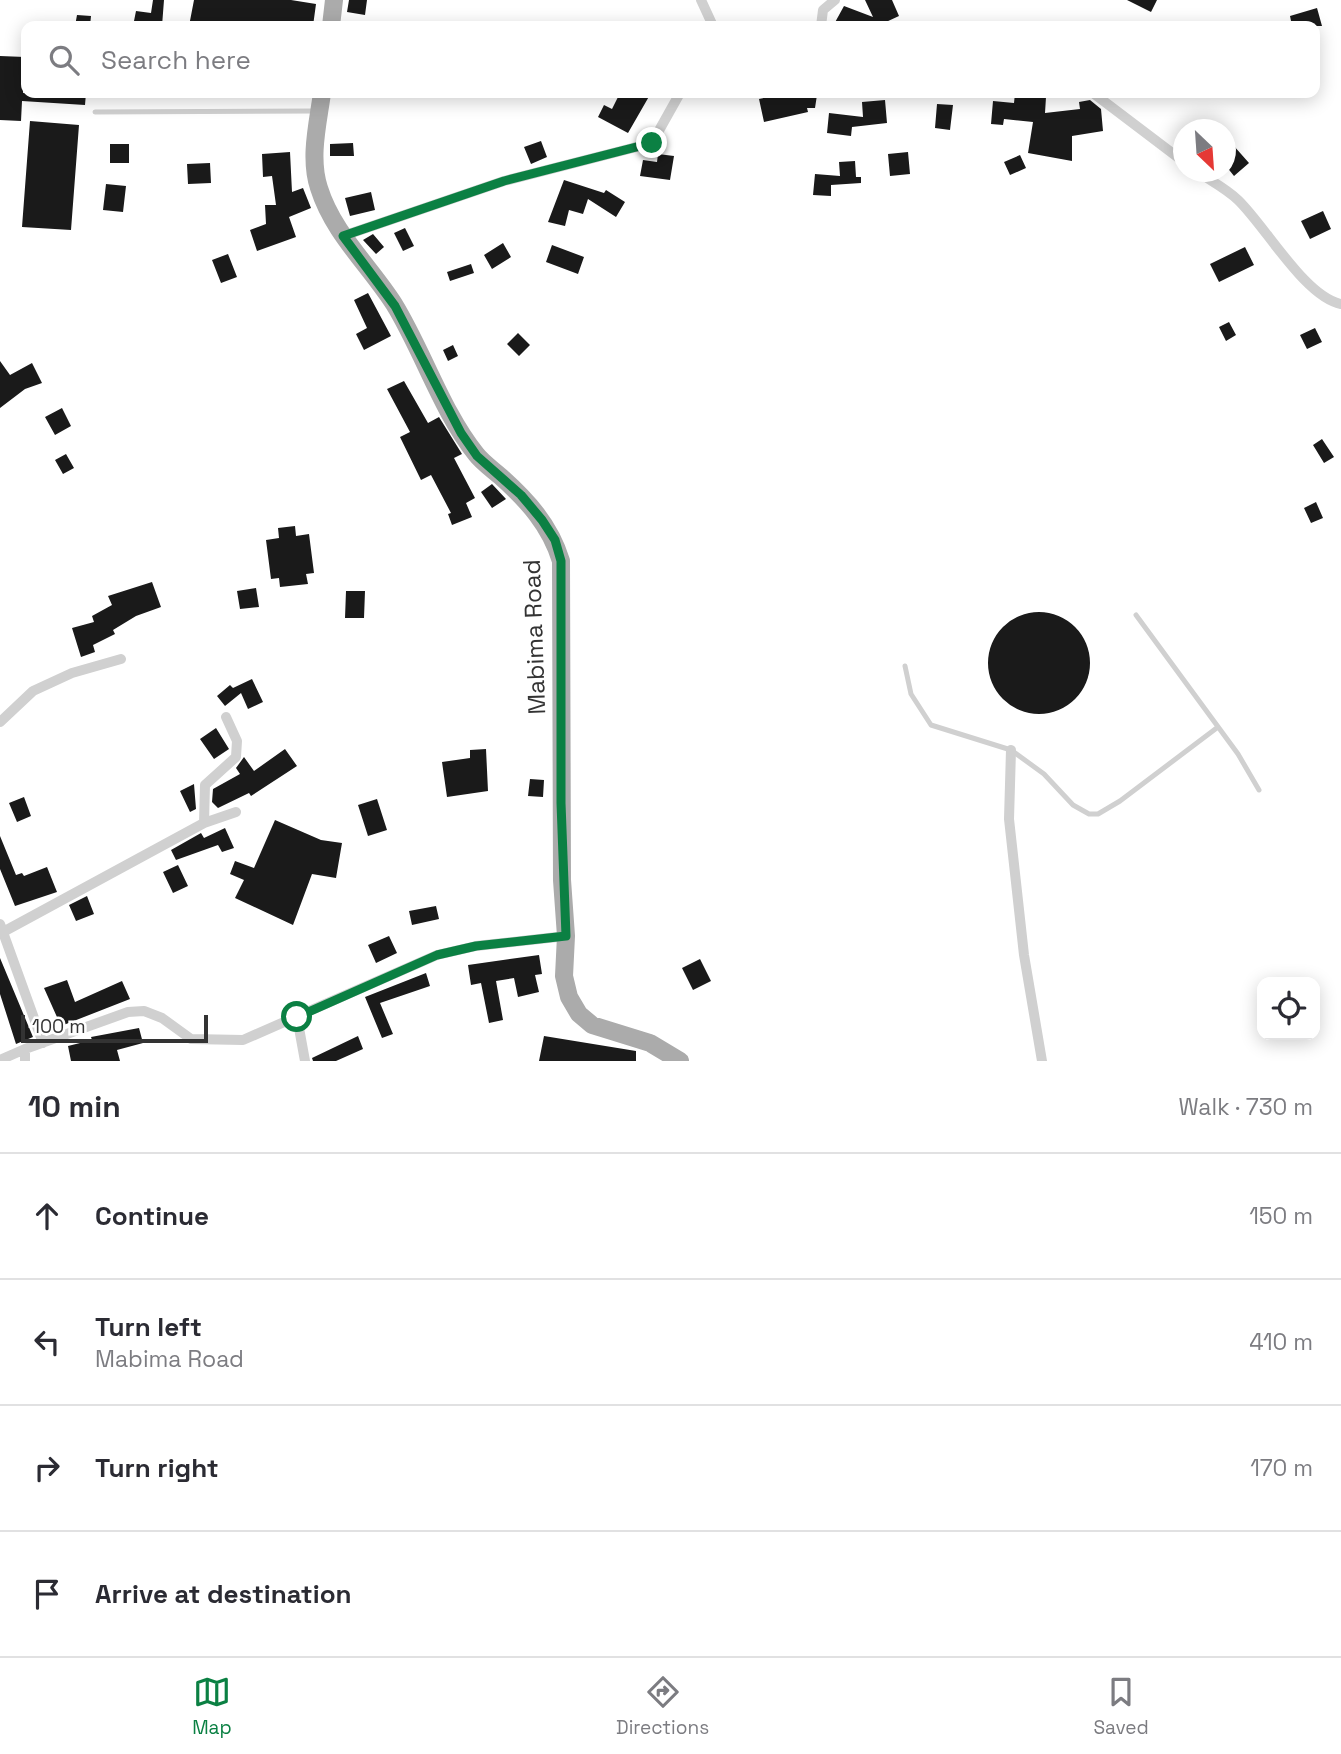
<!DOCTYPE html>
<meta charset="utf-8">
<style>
body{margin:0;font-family:"Space Grotesk",sans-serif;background:#f7f7f7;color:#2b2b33}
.controls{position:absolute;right:21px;bottom:21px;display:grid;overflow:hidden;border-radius:14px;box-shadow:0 4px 18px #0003}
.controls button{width:63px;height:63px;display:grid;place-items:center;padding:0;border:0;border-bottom:2px solid #e1e1e2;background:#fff;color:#2b2b33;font:35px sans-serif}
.compass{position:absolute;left:1173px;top:119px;width:63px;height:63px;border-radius:50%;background:#fff;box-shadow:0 4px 18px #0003;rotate:155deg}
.scale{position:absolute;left:21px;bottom:18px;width:187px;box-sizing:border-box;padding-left:7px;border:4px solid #333;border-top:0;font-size:19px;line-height:24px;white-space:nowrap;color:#333;-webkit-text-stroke:5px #fff;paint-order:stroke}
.stop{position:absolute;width:21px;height:21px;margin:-16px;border:5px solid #0b8043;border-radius:50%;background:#fff}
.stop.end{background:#0b8043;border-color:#fff;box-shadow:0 2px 7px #0008}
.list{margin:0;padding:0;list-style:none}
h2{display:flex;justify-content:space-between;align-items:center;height:91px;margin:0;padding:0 28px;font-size:30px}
h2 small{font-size:23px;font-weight:400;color:#7c7c81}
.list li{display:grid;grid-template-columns:46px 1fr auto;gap:21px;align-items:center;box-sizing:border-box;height:126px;padding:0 28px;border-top:2px solid #e1e1e2}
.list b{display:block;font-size:26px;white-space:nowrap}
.list p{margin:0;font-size:23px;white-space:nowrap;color:#7c7c81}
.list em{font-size:23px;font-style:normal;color:#7c7c81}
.icon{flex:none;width:38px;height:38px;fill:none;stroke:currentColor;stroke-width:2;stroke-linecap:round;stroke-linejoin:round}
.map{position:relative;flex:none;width:1341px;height:1061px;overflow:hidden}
.search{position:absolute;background:#fff;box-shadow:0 4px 18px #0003;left:21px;right:21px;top:21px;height:77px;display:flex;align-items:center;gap:18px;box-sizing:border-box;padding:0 24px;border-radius:14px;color:#7c7c81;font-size:26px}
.sheet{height:595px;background:#fff}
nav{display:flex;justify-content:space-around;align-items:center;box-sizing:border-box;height:98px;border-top:2px solid #e1e1e2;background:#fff;font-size:19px;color:#7c7c81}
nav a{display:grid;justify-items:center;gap:4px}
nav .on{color:#0b8043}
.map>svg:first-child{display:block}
.building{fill:#1a1a1a}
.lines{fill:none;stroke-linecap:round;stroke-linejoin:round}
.lane{stroke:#d0d0d0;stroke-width:5}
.street{stroke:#d0d0d0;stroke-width:10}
.primary{stroke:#ababab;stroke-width:18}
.route{stroke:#0b8043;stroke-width:9}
.labels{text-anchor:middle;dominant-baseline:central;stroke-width:7;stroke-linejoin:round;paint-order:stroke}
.street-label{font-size:24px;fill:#333;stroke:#fff}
</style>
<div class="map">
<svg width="1341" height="1061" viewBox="0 0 1341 1061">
<rect width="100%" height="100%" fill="#fff"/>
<path class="building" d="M153 0H164L162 26H133L136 11 151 13Z
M194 0H291L316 4 313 26H189Z
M349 0H367L365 15 347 12Z
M865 0H892L899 16 886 22 896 26H833L844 6 873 17Z
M1127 0H1157L1151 12Z
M1317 8 1322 26H1292L1290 16Z
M77 15 91 16 90 26H75Z
M0 56 25 57 23 93H86L85 105 22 101 21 121 0 120Z
M620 93H651L628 133 598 117 604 105 612 109Z
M786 93 817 95 815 108H807L808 112 764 122 759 99Z
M1015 93 1046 97 1045 113 1080 109 1079 102 1090 100 1101 109 1103 131 1072 136V161L1028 153 1033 122 1004 119 1003 125 991 124 993 101 1014 103Z
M885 100 887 123 852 127 851 136 827 133 829 113 863 117 862 102Z
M937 104 953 105 950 130 935 128Z
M30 121 79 125 71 230 22 227Z
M1226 137 1249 163 1234 176 1226 166Z
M541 141 547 157 531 164 524 147Z
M353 143 354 156H330V144Z
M110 144H129V163H110Z
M290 152 292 192 303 188 311 208 289 217 296 237 257 251 250 230 266 224 265 205H276L272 176 263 177 262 154Z
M908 152 910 174 890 176 888 154Z
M658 154 674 156 670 180 640 176 643 160 657 162Z
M1020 155 1026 168 1010 175 1004 162Z
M855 161 856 177H861V183L831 185V196L813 195 815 174 840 176 839 162Z
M210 163 211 183 188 184 187 164Z
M564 180 604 193 606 190 625 202 616 217 588 199 583 214 569 210 565 226 548 222Z
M106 184 126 186 123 212 103 210Z
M371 192 375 210 350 216 345 198Z
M1323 211 1331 229 1310 239 1301 221Z
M405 228 414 246 403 251 394 233Z
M373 234 384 247 376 254 363 240Z
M503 243 511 257 492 269 484 255Z
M552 245 584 257 578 274 546 262Z
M1245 247 1254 265 1219 282 1210 264Z
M228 254 237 277 221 283 212 260Z
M471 264 474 273 450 281 447 272Z
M368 293 391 336 364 350 356 334 367 328 354 300Z
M1229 322 1236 335 1226 341 1219 327Z
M1315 328 1322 342 1307 349 1300 335Z
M518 333 530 345 519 356 507 344Z
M453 345 458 356 448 361 443 350Z
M0 361 10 375 32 363 42 383 25 389 0 408Z
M404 381 428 423 439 417 462 454 454 458 475 498 466 503 472 517 452 525 448 514 451 513 431 475 421 480 400 437 410 432 387 389Z
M62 408 71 426 55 435 45 417Z
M1322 439 1334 457 1324 463 1313 445Z
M66 454 74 468 63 474 55 460Z
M492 484 506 499 492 508 481 492Z
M1316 502 1323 518 1311 523 1304 508Z
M295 526 296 536 309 534 314 573 306 574 308 584 280 587 279 578 271 579 266 540 279 538 278 528Z
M152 582 161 607 136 616 113 630 115 634 93 645 95 652 81 657 72 628 94 622 92 616 112 605 108 596Z
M256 588 259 607 240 609 237 591Z
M346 591H365L364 618H345Z
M988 663a51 51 0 1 1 102 0a51 51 0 1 1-102 0Z
M252 679 263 702 248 709 241 693 225 706 217 696 230 685 233 688Z
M216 728 229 749 214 759 200 739Z
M285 749 297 766 251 796 249 793 218 808 212 802 213 789 240 774 236 768 244 757 254 771Z
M486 749 488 791 447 797 442 762 470 758V750Z
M530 779 544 780 543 797 528 796Z
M194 784 196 809 190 812 180 791Z
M24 797 31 816 17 822 9 803Z
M377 799 387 830 368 836 358 805Z
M275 820 321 840 342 843 336 878 312 874 293 925 235 898 244 880 230 874 235 861 254 868Z
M225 828 234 848 222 852 218 845 176 860 171 850 201 833 204 838Z
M0 836 16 875 22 873 24 876 47 867 57 892 15 906 0 869Z
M178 865 188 886 173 893 163 872Z
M87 896 94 914 76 921 69 905Z
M436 906 439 919 412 925 409 911Z
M389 936 397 953 376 963 368 945Z
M539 955 542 974 535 975 539 992 518 997 514 978 496 981 503 1020 489 1023 481 983 471 985 468 965Z
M0 958 33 1037 16 1044 0 994Z
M700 959 711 981 693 990 682 968Z
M426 973 430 986 380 1003 393 1034 382 1038 365 997Z
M67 980 75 1002 122 981 130 999 61 1026 44 988Z
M139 1028 143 1043 117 1050 120 1061H71L68 1046 92 1040 91 1037Z
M358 1036 363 1049 336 1061H313L312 1058Z
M544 1036 636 1051V1061H539Z"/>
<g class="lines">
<path class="lane" d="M95 112 316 111
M1136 615 1238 754 1259 790
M905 666 911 694 931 725 1011 750 1044 774 1073 805 1089 814H1098L1120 801 1218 727"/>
<path class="street" d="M701 0 713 26
M821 26 823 10 835 0
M1093 93 1184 162
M1198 172C1211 181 1227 189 1238 200 1266 227 1305 297 1341 304
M343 236 504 181 652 143 680 93
M226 717 237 741 236 757 205 785 204 823 236 812
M0 722 33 691 72 673 121 659
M1011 750 1009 819 1024 955 1042 1061
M0 924 43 1043
M3 932 204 823
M297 1017 305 1061
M0 1060 25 1049
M25 1061V1049L128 1012 144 1011 162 1018 191 1039 243 1040 437 955 476 946 566 936"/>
<path class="primary" d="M331 26 334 0
M322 93C318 123 309 158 319 188 333 233 369 265 394 304 423 351 442 412 476 454 482 462 492 469 500 476 527 500 550 525 561 561L562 880 566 936 564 976 569 997 579 1014 592 1025 650 1043 680 1061"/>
</g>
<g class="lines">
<path class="route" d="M297 1017 437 955 476 946 566 936 561 803V561L555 540 542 520 521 495 477 456 461 433 395 306 343 236 504 181 652 143"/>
</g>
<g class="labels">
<g class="street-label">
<text transform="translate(534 637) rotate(-92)">Mabima Road</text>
</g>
</g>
</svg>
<div class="controls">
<button><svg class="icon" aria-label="locate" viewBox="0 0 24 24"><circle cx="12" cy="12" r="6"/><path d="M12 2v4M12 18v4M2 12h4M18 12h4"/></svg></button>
</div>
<svg class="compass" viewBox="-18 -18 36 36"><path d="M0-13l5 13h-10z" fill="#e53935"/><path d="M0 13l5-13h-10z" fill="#7c7c81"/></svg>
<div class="scale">100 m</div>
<div class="stop" style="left:297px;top:1017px"></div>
<div class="stop end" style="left:652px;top:143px"></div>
<div class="search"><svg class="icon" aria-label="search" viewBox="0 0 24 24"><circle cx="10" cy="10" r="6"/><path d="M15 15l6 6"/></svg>Search here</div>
</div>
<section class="sheet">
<h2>10 min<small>Walk · 730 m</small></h2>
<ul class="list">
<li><svg class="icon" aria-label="ahead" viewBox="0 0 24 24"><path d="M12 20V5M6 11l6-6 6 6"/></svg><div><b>Continue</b></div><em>150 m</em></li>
<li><svg class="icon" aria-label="left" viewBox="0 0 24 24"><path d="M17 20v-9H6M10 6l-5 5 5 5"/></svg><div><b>Turn left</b><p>Mabima Road</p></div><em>410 m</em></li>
<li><svg class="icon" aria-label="right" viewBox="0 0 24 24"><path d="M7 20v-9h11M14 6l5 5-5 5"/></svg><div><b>Turn right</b></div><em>170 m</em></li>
<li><svg class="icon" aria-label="arrive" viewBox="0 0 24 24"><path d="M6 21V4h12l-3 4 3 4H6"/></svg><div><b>Arrive at destination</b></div></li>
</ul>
</section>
<nav>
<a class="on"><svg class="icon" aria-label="map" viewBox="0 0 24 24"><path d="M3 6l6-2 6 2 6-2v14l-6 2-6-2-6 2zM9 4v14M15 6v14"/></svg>Map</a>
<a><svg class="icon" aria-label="directions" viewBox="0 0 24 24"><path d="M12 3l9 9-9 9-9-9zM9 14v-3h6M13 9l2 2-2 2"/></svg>Directions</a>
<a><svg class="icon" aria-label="saved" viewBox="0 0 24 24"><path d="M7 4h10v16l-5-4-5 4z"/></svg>Saved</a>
</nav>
